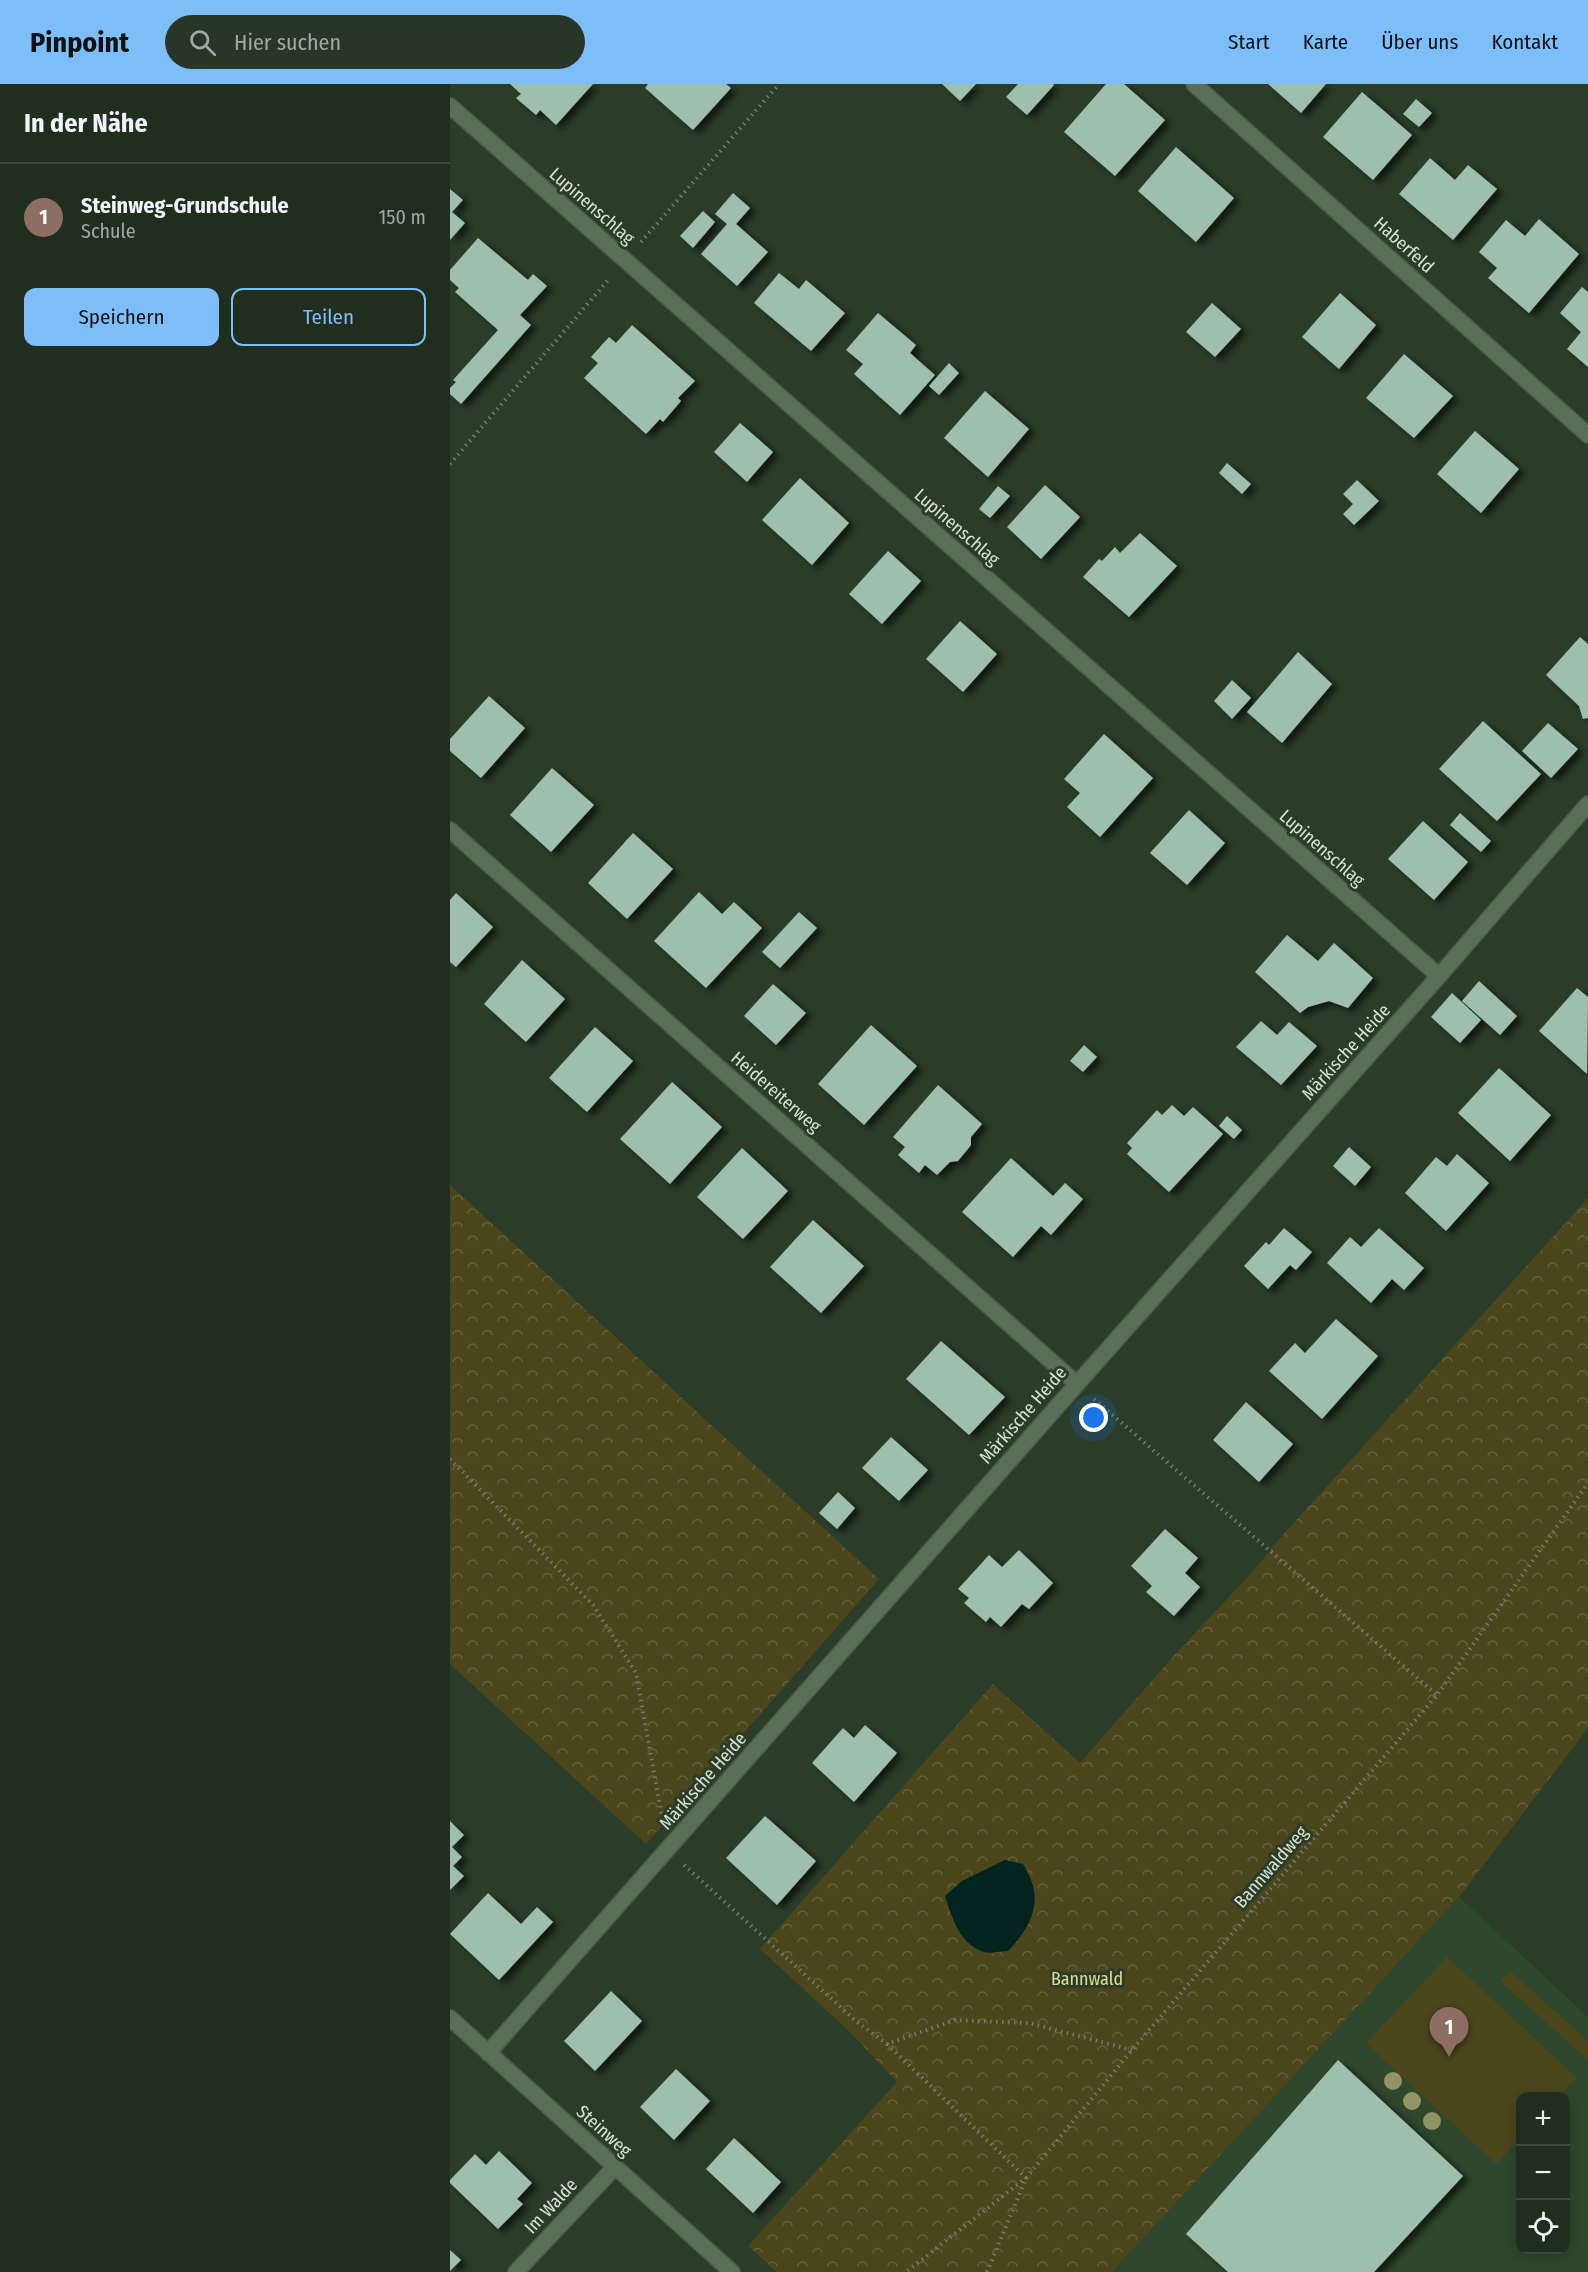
<!DOCTYPE html>
<html lang="de">
<meta charset="utf-8">
<style>
body{margin:0;font-family:"Fira Sans Condensed",sans-serif;background:#283628;color:#f1f3f6}
.controls{position:absolute;right:18px;bottom:18px;display:grid;overflow:hidden;border-radius:12px;box-shadow:0 3px 15px #0003}
.controls button{width:54px;height:54px;display:grid;place-items:center;padding:0;border:0;border-bottom:2px solid #3d4a3d;background:#202e1f;color:#f1f3f6;font:30px sans-serif}
.you{position:absolute;left:644px;top:1334px;width:21px;height:21px;margin:-15px;border:4px solid #fff;border-radius:50%;background:#1a73e8;box-shadow:0 0 0 9px #1a73e833}
.badge{display:grid;place-items:center;width:39px;height:39px;border-radius:50%;background:#7dbef9;color:#fff;font-size:20px;font-weight:700}
.pin{position:absolute;translate:-50% -50px;filter:drop-shadow(0 2px 3px #0008)}
.pin::after{content:'';position:absolute;top:32px;width:21px;height:18px;background:inherit;clip-path:polygon(0 0,100% 0,50% 100%)}
.list{margin:0;padding:0;list-style:none}
h2{display:flex;justify-content:space-between;align-items:center;height:78px;margin:0;padding:0 24px;font-size:26px}
h2 small{font-size:20px;font-weight:400;color:#a2a8a4}
.list li{display:grid;grid-template-columns:39px 1fr auto;gap:18px;align-items:center;box-sizing:border-box;height:108px;padding:0 24px;border-top:2px solid #3d4a3d}
.list b{display:block;font-size:22px;white-space:nowrap}
.list p{margin:0;font-size:20px;white-space:nowrap;color:#a2a8a4}
.list em{font-size:20px;font-style:normal;color:#a2a8a4}
.actions{display:flex;gap:12px;padding:18px 24px}
.actions a{flex:1;padding:14px 0;border:2px solid #7dbef9;border-radius:12px;text-align:center;font-size:21px;color:#7dbef9}
.actions .main{background:#7dbef9;color:#111}
.icon{flex:none;width:33px;height:33px;fill:none;stroke:currentColor;stroke-width:2;stroke-linecap:round;stroke-linejoin:round}
.map{position:relative;flex:none;width:1138px;height:2188px;overflow:hidden}
header{display:flex;align-items:center;gap:36px;box-sizing:border-box;height:84px;padding:0 30px;background:#7dbef9;color:#111}
header strong{font-size:28px}
nav{display:flex;gap:33px;margin-inline-start:auto;font-size:21px}
.search{width:420px;height:54px;background:#283628;display:flex;align-items:center;gap:15px;box-sizing:border-box;padding:0 21px;border-radius:33px;color:#a2a8a4;font-size:22px}
main{display:flex}
aside{flex:1;background:#202e1f}
.map>svg:first-child{display:block}
.built{fill:#2f472d;fill-rule:evenodd}
.forest{fill:url(#forest-crowns)}
.park{fill:#4c461d}
.water{fill:#03231f}
.building{fill:#9ebeae;filter:url(#shadow)}
.lines{fill:none;stroke-linecap:round;stroke-linejoin:round}
.street-casing{stroke:#495948;stroke-width:18}
.path{stroke:#6f7e6d;stroke-width:4;stroke-dasharray:1.5 4.5;stroke-linecap:butt}
.street{stroke:#5a6e58;stroke-width:15}
.tree{fill:#919362}
.labels{text-anchor:middle;dominant-baseline:central;stroke-width:6;stroke-linejoin:round;paint-order:stroke}
.street-label{font-size:18px;fill:#d8e3d6;stroke:#2b3d29}
.park-label{font-size:18px;fill:#e4d991;stroke:#2b3d29}
</style>
<header>
<strong>Pinpoint</strong>
<div class="search"><svg class="icon" aria-label="search" viewBox="0 0 24 24"><circle cx="10" cy="10" r="6"/><path d="M15 15l6 6"/></svg>Hier suchen</div>
<nav><a>Start</a><a>Karte</a><a>Über uns</a><a>Kontakt</a></nav>
</header>
<main>
<aside>
<h2>In der Nähe<small></small></h2>
<ul class="list">
<li><span class="badge" style="background:#8d6e63">1</span><div><b>Steinweg-Grundschule</b><p>Schule</p></div><em>150 m</em></li>
</ul>
<div class="actions"><a class="main">Speichern</a><a>Teilen</a></div>
</aside>
<div class="map">
<svg width="1138" height="2188" viewBox="0 0 1138 2188">
<defs>
<pattern id="forest-crowns" width="20" height="18" patternUnits="userSpaceOnUse" patternTransform="scale(1.5)"><rect width="20" height="18" fill="#4c461d"/><path d="M2 6a3 3 0 1 1 6 0M12 15a3 3 0 1 1 6 0" fill="none" stroke="#65613d"/></pattern>
<filter id="shadow"><feDropShadow dx="6" dy="4" stdDeviation="3" flood-color="#0009"/></filter>
</defs>
<rect width="100%" height="100%" fill="#2b3d29"/>
<path class="built" d="M1009 1813 1138 1933V2188H662ZM1070 2012H1116V2166H1070Z"/>
<path class="forest" d="M0 1101 429 1495 196 1760 0 1580Z
M1138 1114V1644L1009 1813 662 2188H327L298 2162 447 1998 400 1948 310 1865 543 1600 630 1679 720 1576 806 1484 832 1452Z"/>
<path class="park" d="M997 1873 1127 1994 1109 2012H1070V2054L1046 2080 916 1959Z
M1060 1887 1138 1957V1976L1050 1897Z"/>
<path class="water" d="M555 1776 573 1780C577 1787 581 1794 583 1802 590 1827 574 1851 558 1867 551 1867 541 1870 534 1868 509 1860 502 1833 495 1812L512 1797Z"/>
<path class="building" d="M60 0H143L106 41 90 26 86 31 66 14 71 10Z
M198 0H276L281 4 243 46 195 4Z
M492 0H526L510 17Z
M568 0H603L604 1 577 31 556 13Z
M656 0H674L715 36 665 92 614 48Z
M818 0H876L851 29Z
M912 8 962 51 923 96 873 53Z
M966 15 982 29 969 43 953 30Z
M726 63 784 114 746 158 688 107Z
M980 74 1005 96 1018 81 1047 105 1003 156 949 110Z
M0 105 13 116 2 128 15 139 0 156Z
M283 109 300 124 286 140 318 168 287 202 251 170 277 140 265 130Z
M253 127 265 138 243 164 230 152Z
M1089 135 1129 170 1079 229 1038 194 1047 184 1029 168 1056 136 1075 152Z
M28 154 78 196 83 190 97 202 70 231 81 241 11 320 0 310V304L6 298 3 296 48 246 5 208 9 204 0 196V186Z
M329 189 349 205 356 196 395 229 361 267 304 219Z
M1132 203 1138 208V283L1117 265 1131 248 1110 229Z
M890 209 926 241 889 285 852 253Z
M762 219 791 245 765 273 736 248Z
M428 229 466 261 460 269 485 291 450 331 404 290 413 280 396 266Z
M182 241 245 297 228 314 231 317 213 338 210 335 196 350 134 294 148 279 141 273 159 253 166 259Z
M954 270 1003 312 964 354 916 314Z
M499 279 509 289 489 311 479 302Z
M535 307 579 345 538 393 494 354Z
M290 339 323 368 297 398 264 368Z
M1025 347 1069 385 1031 429 987 390Z
M777 379 801 400 792 410 769 389Z
M350 394 399 439 362 481 312 436Z
M907 396 929 417 904 441 893 430 903 420 893 410Z
M595 401 630 433 591 475 557 443Z
M548 402 560 412 540 434 529 425Z
M690 449 727 482 679 533 633 493 649 475 652 477 665 463 670 469Z
M438 467 471 497 432 540 399 510Z
M510 537 547 570 513 608 476 575Z
M1130 553 1138 560V634L1133 635 1129 622 1096 591Z
M848 568 882 600 832 659 797 628Z
M782 596 801 614 782 635 764 617Z
M39 612 75 644 31 694 0 667V655Z
M1033 637 1091 690 1047 737 989 685Z
M1098 639 1128 665 1101 694 1072 667Z
M654 650 703 694 650 753 617 723 630 709 614 695Z
M102 684 144 721 101 768 60 731Z
M739 726 775 759 737 801 700 769Z
M1010 729 1041 757 1031 768 1000 741Z
M973 737 1018 778 984 816 938 775Z
M183 749 223 785 177 835 138 799Z
M249 808 272 830 284 818 312 844 256 904 204 857Z
M6 809 43 843 6 883 0 878V816Z
M349 828 367 844 330 884 312 868Z
M837 851 868 877 884 859 923 894 898 924 879 917 858 923 850 929 805 888Z
M72 876 115 915 76 958 34 920Z
M1029 897 1067 932 1050 951 1012 917Z
M323 900 356 929 326 961 294 932Z
M1127 904 1138 913 1137 990 1089 947Z
M1002 909 1031 936 1010 959 981 933Z
M811 937 827 951 839 938 867 962 831 1001 786 963Z
M421 941 467 982 414 1041 368 1000Z
M145 943 183 977 137 1028 99 994Z
M634 961 647 973 633 988 620 977Z
M1049 984 1101 1031 1060 1077 1008 1029Z
M222 998 272 1043 220 1100 170 1055Z
M488 1001 532 1040 521 1053V1061L508 1077 500 1078 487 1091 475 1081 469 1089 448 1071 455 1063 443 1053Z
M722 1021 734 1032 743 1023 773 1050 719 1108 677 1070 682 1064 677 1059 707 1026 712 1031Z
M777 1032 792 1046 784 1055 769 1042Z
M899 1063 921 1083 905 1102 883 1082Z
M292 1064 338 1107 293 1155 247 1113Z
M1007 1070 1039 1099 996 1147 955 1109 986 1073 997 1082Z
M561 1074 603 1112 615 1099 633 1115 601 1151 591 1142 563 1173 512 1128Z
M363 1136 414 1182 371 1229 320 1183Z
M834 1144 862 1168 846 1186 840 1181 818 1205 794 1182 816 1158 819 1161Z
M929 1144 974 1184 954 1206 942 1195 921 1219 877 1179 900 1153 911 1163Z
M886 1235 928 1272 872 1335 819 1287 845 1259 855 1269Z
M491 1257 555 1313 519 1351 456 1295Z
M796 1318 843 1360 809 1398 763 1356Z
M441 1353 478 1386 449 1417 412 1384Z
M388 1408 405 1424 387 1445 369 1429Z
M715 1445 748 1474 735 1489 750 1503 724 1532 696 1508 702 1502 681 1482Z
M569 1466 603 1499 579 1525 572 1520 551 1543 540 1533 536 1538 514 1519 519 1514 508 1505 539 1471 552 1483Z
M415 1641 447 1669 404 1718 362 1679 393 1644 404 1654Z
M315 1732 366 1777 327 1821 276 1774Z
M0 1737 14 1751 2 1763 12 1773 3 1782 14 1792 0 1806Z
M38 1809 71 1840 87 1823 103 1838 49 1896 0 1850Z
M161 1907 192 1937 145 1987 114 1957Z
M888 1976 1013 2092 924 2188H778L736 2150Z
M226 1985 260 2017 224 2056 190 2023Z
M284 2054 331 2098 303 2129 256 2085Z
M49 2067 82 2099 67 2115 73 2120 48 2145 0 2099V2096L25 2070 36 2081Z
M0 2166 11 2176 0 2187Z"/>
<g class="lines">
<g class="street-casing">
<path id="street" d="M744 0 1138 351
M0 22 989 892
M0 746 627 1300
M0 1934 282 2188
M38 1969 627 1300 989 892 1138 720
M66 2188 165 2083"/>
</g>
<path class="path" d="M191 158 329 0
M0 380 159 195
M644 1315 987 1611
M0 1375 143 1521 186 1589 212 1733
M234 1781 407 1938 437 1960 505 1936 579 1939 682 1966
M437 1960 576 2094 456 2188
M537 2188 576 2094 682 1966 987 1611 1138 1399"/>
<use href="#street" class="street"/>
</g>
<g class="tree">
<circle cx="943" cy="1997" r="9"/>
<circle cx="962" cy="2017" r="9"/>
<circle cx="982" cy="2037" r="9"/>
</g>
<g class="labels">
<g class="street-label">
<text transform="translate(142 122) rotate(41)">Lupinenschlag</text>
<text transform="translate(954 161) rotate(42)">Haberfeld</text>
<text transform="translate(507 443) rotate(41)">Lupinenschlag</text>
<text transform="translate(872 764) rotate(41)">Lupinenschlag</text>
<text transform="translate(896 968) rotate(-48)">Märkische Heide</text>
<text transform="translate(326 1008) rotate(41)">Heidereiterweg</text>
<text transform="translate(573 1331) rotate(-49)">Märkische Heide</text>
<text transform="translate(253 1697) rotate(-49)">Märkische Heide</text>
<text transform="translate(821 1783) rotate(-49)">Bannwaldweg</text>
<text transform="translate(154 2047) rotate(42)">Steinweg</text>
<text transform="translate(101 2122) rotate(-47)">Im Walde</text>
</g>
<g class="park-label">
<text x="637" y="1895">Bannwald</text>
</g>
</g>
</svg>
<div class="controls">
<button>+</button>
<button>−</button>
<button><svg class="icon" aria-label="locate" viewBox="0 0 24 24"><circle cx="12" cy="12" r="6"/><path d="M12 2v4M12 18v4M2 12h4M18 12h4"/></svg></button>
</div>
<div class="you"></div>
<div class="pin badge" style="left:999px;top:1973px;background:#8d6e63">1</div>
</div>
</main>
